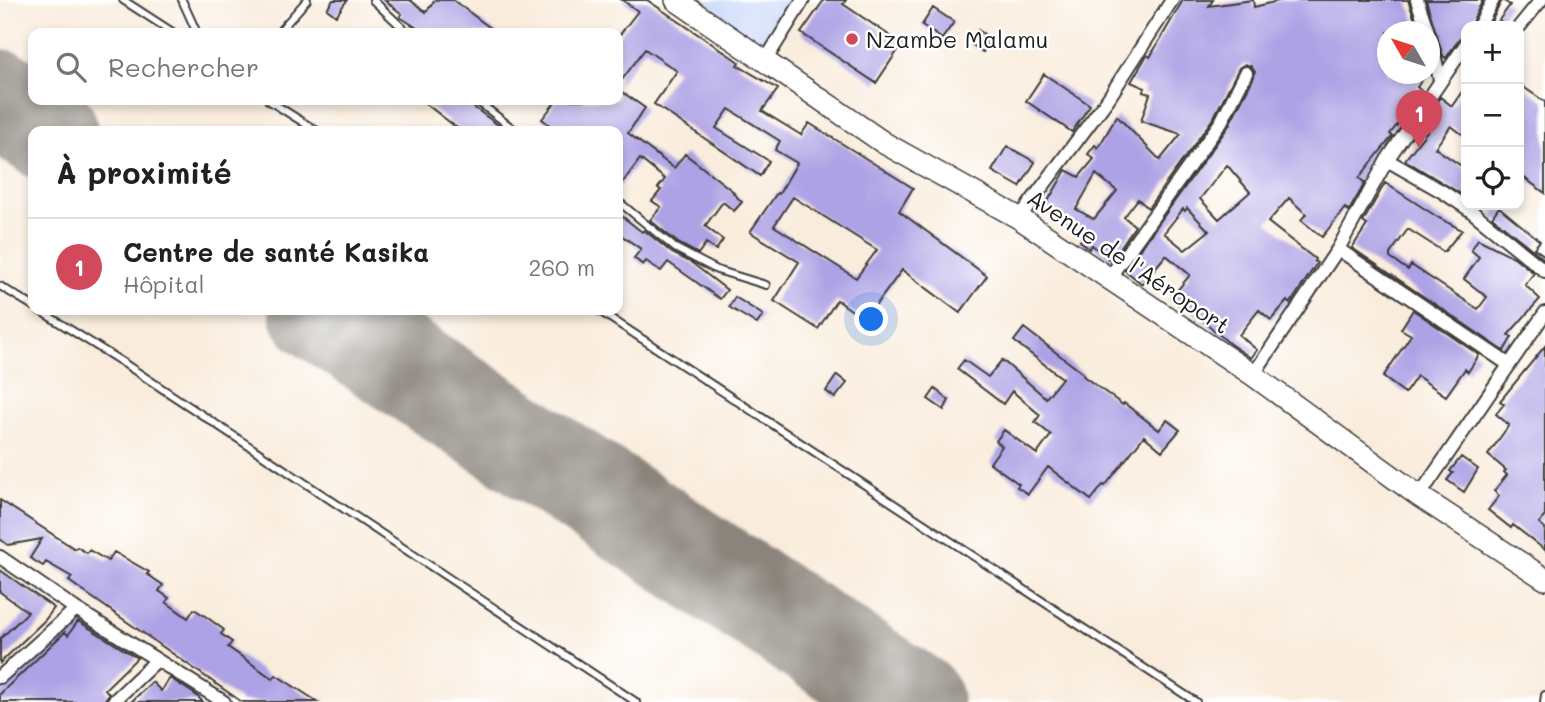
<!DOCTYPE html>
<html lang="fr">
<meta charset="utf-8">
<style>
body{margin:0;font-family:Mali,sans-serif;background:#f6f6f6;color:#202124}
.controls{position:absolute;right:21px;top:21px;display:grid;overflow:hidden;border-radius:14px;box-shadow:0 4px 10px #0003}
.controls button{width:63px;height:63px;display:grid;place-items:center;padding:0;border:0;border-bottom:2px solid #e0e0e0;background:#fff;color:#202124;font:35px sans-serif}
.compass{position:absolute;left:1377px;top:21px;width:63px;height:63px;border-radius:50%;background:#fff;box-shadow:0 4px 10px #0003;rotate:309deg}
.you{position:absolute;left:872px;top:320px;width:24px;height:24px;margin:-18px;border:5px solid #fff;border-radius:50%;background:#1a73e8;box-shadow:0 0 0 10px #1a73e833}
.badge{display:grid;place-items:center;width:46px;height:46px;border-radius:50%;background:#d1495b;color:#fff;font-size:23px;font-weight:700}
.pin{position:absolute;translate:-50% -58px;filter:drop-shadow(0 2px 4px #0008)}
.pin::after{content:'';position:absolute;top:37px;width:24px;height:21px;background:inherit;clip-path:polygon(0 0,100% 0,50% 100%)}
.list{margin:0;padding:0;list-style:none}
h2{display:flex;justify-content:space-between;align-items:center;height:91px;margin:0;padding:0 28px;font-size:30px}
h2 small{font-size:23px;font-weight:400;color:#757577}
.list li{display:grid;grid-template-columns:46px 1fr auto;gap:21px;align-items:center;box-sizing:border-box;height:98px;padding:0 28px;border-top:2px solid #e0e0e0}
.list b{display:block;font-size:26px;white-space:nowrap}
.list p{margin:0;font-size:23px;white-space:nowrap;color:#757577}
.list em{font-size:23px;font-style:normal;color:#757577}
.icon{flex:none;width:38px;height:38px;fill:none;stroke:currentColor;stroke-width:2;stroke-linecap:round;stroke-linejoin:round}
.map{position:relative;flex:none;width:1545px;height:702px;overflow:hidden}
.search{position:absolute;background:#fff;box-shadow:0 4px 10px #0003;left:28px;top:28px;width:595px;height:77px;display:flex;align-items:center;gap:18px;box-sizing:border-box;padding:0 24px;border-radius:14px;color:#757577;font-size:26px}
.panel{position:absolute;background:#fff;box-shadow:0 4px 10px #0003;left:28px;top:126px;width:595px;height:189px;border-radius:14px}
.map>svg:first-child{display:block}
.built{fill:#ccdbfa}
.lines{fill:none;stroke-linecap:round;stroke-linejoin:round}
.runway{stroke:#8a847c;stroke-width:100}
.building{fill:#ada2e5;fill-rule:evenodd}
.service-casing{stroke:#3d3b39;stroke-width:10}
.minor-casing{stroke:#3d3b39;stroke-width:16}
.trunk-casing{stroke:#3d3b39;stroke-width:24}
.service{stroke:#fff;stroke-width:6}
.minor{stroke:#fff;stroke-width:12}
.trunk{stroke:#fff;stroke-width:21}
.poi-dot{fill:#d1495b;stroke:#fff;stroke-width:2.5}
.labels{text-anchor:middle;dominant-baseline:central;stroke-width:5;stroke-linejoin:round;paint-order:stroke}
.poi-label{font-size:23px;fill:#1c1c1c;stroke:#fff;text-anchor:start}
.street-label{font-size:23px;fill:#1c1c1c;stroke:#fff}
</style>
<div class="map">
<svg width="1545" height="702" viewBox="0 0 1545 702">
<rect width="100%" height="100%" fill="#fff"/>
<filter id="ink" filterUnits="userSpaceOnUse"><feTurbulence type="fractalNoise" baseFrequency=".0143" numOctaves="2"/><feDisplacementMap in="SourceGraphic" scale="14" xChannelSelector="R" yChannelSelector="G"/><feConvolveMatrix kernelMatrix="1 2 1 2 8 2 1 2 1" color-interpolation-filters="sRGB"/></filter>
<filter id="wash" filterUnits="userSpaceOnUse"><feTurbulence type="fractalNoise" baseFrequency=".00686" numOctaves="4" result="noise"/><feDisplacementMap in="SourceGraphic" scale="28" xChannelSelector="R" yChannelSelector="G"/><feGaussianBlur stdDeviation="1.57" result="paint"/><feColorMatrix in="noise" values="0 0 0 0 0 0 0 0 0 0 0 0 0 0 0 0 0 1.4 0 .05"/><feComposite in="paint" operator="in"/></filter>
<g filter="url(#wash)">
<rect width="100%" height="100%" fill="#f9ecdc"/>
<path class="built" d="M699 0H792L765 44Z"/>
<g class="lines">
<path class="runway" d="M0 99 48 131
M319 310 913 702"/>
</g>
<g id="blocks">
<path class="building" d="M333 0H347L336 16 327 9Z
M384 0H410L426 12 435 0H453L497 33H425L400 17 402 14Z
M622 0H647L739 62 737 65 778 89 762 111 801 135 809 123 913 188 899 211 987 276 960 313 902 270 865 320 837 300 818 329 774 301 799 262 750 232 777 193 779 194 797 163 775 150 780 141 729 109 716 128 769 161 760 176 654 104 677 71 645 49 618 85V37L638 11ZM793 197 877 250 856 278 774 226Z
M824 0H846L843 4 902 44 876 83 801 33Z
M1183 0H1213L1209 6 1253 0 1254 7 1282 0H1408L1419 32H1388V74H1426L1417 87 1423 92 1390 134 1393 136 1391 138 1359 178 1365 183 1349 211 1345 208 1322 237 1301 220 1306 214 1289 198 1268 222 1315 259 1314 261 1317 263 1290 304 1287 301 1271 320 1259 310 1239 335 1257 350 1251 358 1230 344 1190 309 1187 311 1171 298 1190 275 1166 255 1142 284 1125 270 1228 127 1254 77 1255 72 1251 66 1245 64 1239 68 1214 117 1148 208 1138 199 1124 217 1135 226 1111 261 1092 245 1089 249 1080 241 1087 233 1044 208 1066 170 1079 177 1094 159 1088 154 1095 145 1098 148 1117 116 1160 160 1181 134 1141 121 1150 94 1143 92 1145 88 1131 82 1147 55 1150 57ZM1227 165 1250 192 1219 219 1200 199ZM1096 174 1117 191 1094 219 1076 209ZM1187 208 1209 231 1185 250 1164 233 1183 209 1185 211Z
M1426 0H1483L1470 26H1466V33L1459 39 1446 58 1443 56Z
M1502 0 1510 5 1499 20 1506 26H1489Z
M933 8 954 22 942 39 922 25Z
M978 30 991 39 983 52 970 43Z
M1044 74 1090 105 1072 132 1026 101Z
M1519 84 1545 102V193L1519 174Z
M1466 86V137L1451 126 1435 148 1466 169V197L1405 160 1438 117 1431 111 1440 97 1452 106Z
M618 89 645 108 628 133 674 168 685 154 734 192 733 193 742 202 734 211 723 202 705 226 723 240 716 250 706 243 698 254 678 243 650 220 661 207 652 201 661 190 658 188 665 179 640 159 618 189V131H557L542 119 557 100H618Z
M421 100H464L506 131H461Z
M1007 146 1035 162 1020 187 992 171Z
M1385 183 1439 218 1462 230 1444 252 1408 229 1390 254V258L1408 270 1411 265 1478 309 1487 297 1464 279 1479 257 1471 250 1478 239 1514 257 1534 273 1525 285 1540 299 1508 335 1512 337 1504 351 1352 248 1367 225 1363 222Z
M1499 207 1540 241 1534 248 1545 256 1544 259 1492 217Z
M618 213 642 232 644 230 672 253 692 263 727 290 720 299 668 262 661 271 646 261 643 265 634 258 641 249 618 233Z
M735 297 763 315 757 324 729 307Z
M1413 310 1479 355 1468 372 1465 369 1446 396 1417 376 1405 393 1383 377 1411 335 1401 329Z
M1024 328 1084 374 1083 376 1123 405 1124 403 1159 430 1167 420 1180 430 1162 451 1144 436 1105 486 1103 485 1091 500 1048 467 1028 494 1017 487 1019 484 990 463 1002 446 996 441 1004 430 1037 454 1051 435 1035 422 1040 415 1012 391 1003 404 957 369 964 360 988 377 1002 360 1046 398 1062 378 1014 341Z
M1545 346V516L1539 523 1545 528V550L1513 525 1511 528 1488 510 1499 496 1494 491 1507 475 1504 472 1506 470 1488 455 1509 425 1496 414 1504 404 1500 401Z
M837 375 847 383 835 398 826 391Z
M935 389 949 400 944 410 928 399Z
M1461 457 1478 469 1464 492 1447 480 1453 473 1450 471Z
M0 500 75 549 77 547 87 553 89 550 108 561 114 552 149 572 147 574 163 585 159 591 169 598 166 602 188 618 194 609 208 618 224 630 221 634 232 642 228 647 273 679 276 675 318 702H242L80 589 69 581 72 577 46 562 43 566 30 558 42 539 8 545 0 539Z
M0 570 54 608 45 620 0 663V639L28 612 0 592Z
M78 621 137 658 105 689 109 694 103 702H0V694L65 632 68 635Z
M170 678 196 695 203 702H131L152 682 161 691Z"/>
</g>
</g>
<g filter="url(#ink)">
<use href="#blocks" fill-opacity="0" stroke="#3d3b39" stroke-width="2"/>
<g class="lines">
<g class="service-casing">
<path id="service" d="M123 0 174 33
M182 0 197 33
M373 0 408 33
M278 33 307 0
M268 100 317 131
M476 100 516 131
M618 201 675 248 717 270 766 285
M0 286 33 306
M39 310 122 362 636 702
M598 310 1196 702
M1544 702 1545 695"/>
</g>
<g class="minor-casing">
<path id="minor" d="M1417 0 1428 32
M1479 26 1493 0
M1519 27 1541 0
M1430 37 1440 80
M765 61 803 0
M1387 160 1443 192 1470 210 1545 271
M1019 218 1108 99 1172 0
M1338 249 1508 364
M1109 278 1221 122 1246 73
M1253 375 1338 249 1387 160 1466 44
M1419 496 1545 313
M0 557 76 609 224 702
M0 677 76 609
M113 702 156 661"/>
</g>
<g class="trunk-casing">
<path id="trunk" d="M676 0 884 143 1019 218 1253 375 1419 496 1545 579"/>
</g>
<use href="#service" class="service"/>
<use href="#minor" class="minor"/>
<use href="#trunk" class="trunk"/>
</g>
</g>
<circle class="poi-dot" cx="852" cy="39" r="7"/>
<g class="labels">
<g class="poi-label">
<text x="866" y="39">Nzambe Malamu</text>
</g>
<g class="street-label">
<text transform="translate(1129 261) rotate(34)">Avenue de l'Aéroport</text>
</g>
</g>
</svg>
<div class="controls">
<button>+</button>
<button>−</button>
<button><svg class="icon" aria-label="locate" viewBox="0 0 24 24"><circle cx="12" cy="12" r="6"/><path d="M12 2v4M12 18v4M2 12h4M18 12h4"/></svg></button>
</div>
<svg class="compass" viewBox="-18 -18 36 36"><path d="M0-13l5 13h-10z" fill="#e53935"/><path d="M0 13l5-13h-10z" fill="#757577"/></svg>
<div class="you"></div>
<div class="pin badge" style="left:1419px;top:148px">1</div>
<div class="search"><svg class="icon" aria-label="search" viewBox="0 0 24 24"><circle cx="10" cy="10" r="6"/><path d="M15 15l6 6"/></svg>Rechercher</div>
<section class="panel">
<h2>À proximité<small></small></h2>
<ul class="list">
<li><span class="badge">1</span><div><b>Centre de santé Kasika</b><p>Hôpital</p></div><em>260 m</em></li>
</ul>
</section>
</div>
